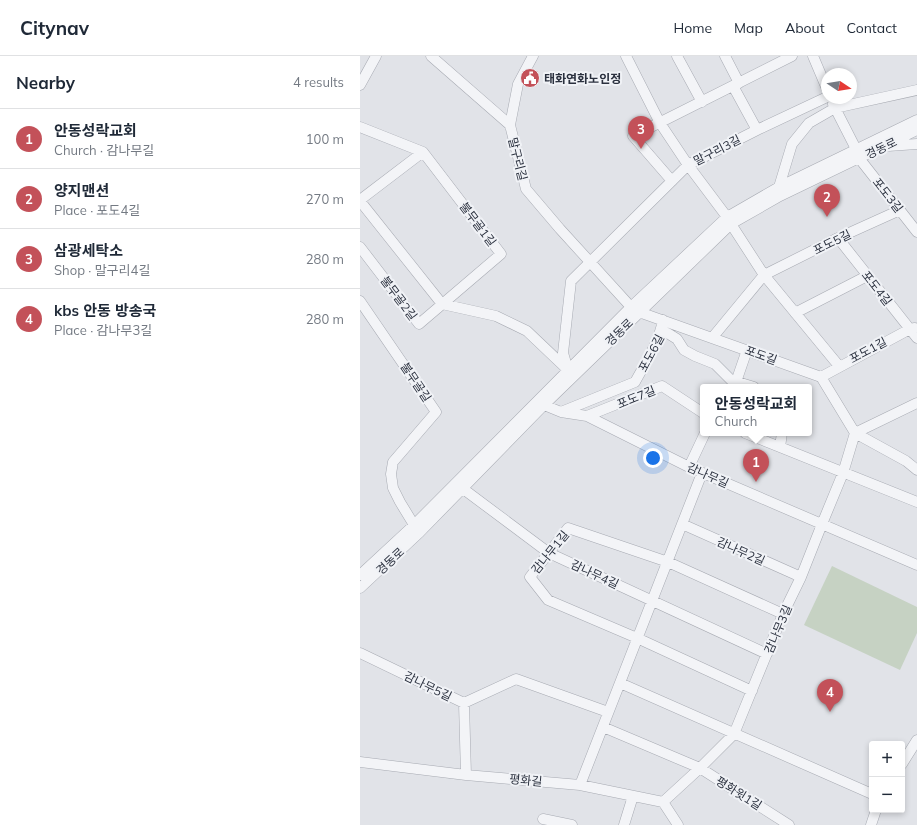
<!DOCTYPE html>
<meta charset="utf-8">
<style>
body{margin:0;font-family:Mulish,"Noto Sans KR",sans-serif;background:#f6f6f7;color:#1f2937}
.controls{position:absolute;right:12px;bottom:12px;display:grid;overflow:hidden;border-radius:4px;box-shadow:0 2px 6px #0003}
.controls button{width:36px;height:36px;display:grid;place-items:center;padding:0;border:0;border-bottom:1px solid #e0e1e3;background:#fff;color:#1f2937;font:20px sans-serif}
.compass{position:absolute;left:461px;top:12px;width:36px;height:36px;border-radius:50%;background:#fff;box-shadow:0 2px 6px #0003;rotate:102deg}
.you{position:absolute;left:293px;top:402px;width:14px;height:14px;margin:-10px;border:3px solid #fff;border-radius:50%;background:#1a73e8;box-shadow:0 0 0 6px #1a73e833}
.badge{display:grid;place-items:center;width:26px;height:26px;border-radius:50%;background:#c35159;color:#fff;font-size:13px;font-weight:700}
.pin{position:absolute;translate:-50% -33px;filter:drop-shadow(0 1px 2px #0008)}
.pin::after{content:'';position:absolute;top:21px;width:14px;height:12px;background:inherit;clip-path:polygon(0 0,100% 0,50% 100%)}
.popup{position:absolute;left:340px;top:328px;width:112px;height:52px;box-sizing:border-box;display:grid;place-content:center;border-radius:4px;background:#fff;filter:drop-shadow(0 1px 3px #0005);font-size:13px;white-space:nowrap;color:#747a83}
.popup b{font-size:15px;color:#1f2937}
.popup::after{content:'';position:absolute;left:50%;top:100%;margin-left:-8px;border:8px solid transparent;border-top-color:#fff}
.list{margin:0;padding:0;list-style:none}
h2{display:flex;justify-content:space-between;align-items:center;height:52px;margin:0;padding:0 16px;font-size:17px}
h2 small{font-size:13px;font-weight:400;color:#747a83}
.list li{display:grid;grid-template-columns:26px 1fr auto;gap:12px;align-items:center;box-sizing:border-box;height:60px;padding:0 16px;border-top:1px solid #e0e1e3}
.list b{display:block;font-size:15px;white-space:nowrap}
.list p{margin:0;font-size:13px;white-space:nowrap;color:#747a83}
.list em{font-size:13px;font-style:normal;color:#747a83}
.map{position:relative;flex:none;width:557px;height:769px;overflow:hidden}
header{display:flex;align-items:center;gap:24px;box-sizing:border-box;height:56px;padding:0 20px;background:#fff;border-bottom:1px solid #e0e1e3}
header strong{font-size:19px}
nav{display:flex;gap:22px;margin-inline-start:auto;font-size:14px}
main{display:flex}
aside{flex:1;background:#fff}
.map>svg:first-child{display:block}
.green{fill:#c6d2c3}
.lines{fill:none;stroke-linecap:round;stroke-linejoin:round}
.minor-casing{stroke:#a7aab2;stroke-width:11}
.minor{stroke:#f3f4f7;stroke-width:10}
.labels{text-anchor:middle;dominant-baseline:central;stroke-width:4;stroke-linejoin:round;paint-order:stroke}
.poi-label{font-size:12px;font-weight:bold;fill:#2b313f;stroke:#f0f2f6;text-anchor:start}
.street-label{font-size:12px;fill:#2b313f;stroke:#f0f2f6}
</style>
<header>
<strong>Citynav</strong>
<nav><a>Home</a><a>Map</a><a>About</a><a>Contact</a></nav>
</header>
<main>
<aside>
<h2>Nearby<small>4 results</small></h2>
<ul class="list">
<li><span class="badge">1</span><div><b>안동성락교회</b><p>Church · 감나무길</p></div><em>100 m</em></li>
<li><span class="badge">2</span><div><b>양지맨션</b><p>Place · 포도4길</p></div><em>270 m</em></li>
<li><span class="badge">3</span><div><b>삼광세탁소</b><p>Shop · 말구리4길</p></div><em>280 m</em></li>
<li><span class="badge">4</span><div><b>kbs 안동 방송국</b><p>Place · 감나무3길</p></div><em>280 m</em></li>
</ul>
</aside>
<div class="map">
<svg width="557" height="769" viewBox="0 0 557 769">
<rect width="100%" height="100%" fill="#e1e3e8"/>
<path class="green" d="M472 510 557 551V577L540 614 444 569Z"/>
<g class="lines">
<g class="minor-casing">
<path id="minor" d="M71 0 150 69 166 133 200 173 271 251
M266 0 300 67 328 109 367 161
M317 0 342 46
M365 0 379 27
M453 0 467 33
M0 29 16 0
M373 30 397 74
M473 48 496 93
M150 69 158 28 173 0
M0 71 63 96 141 198 59 268 0 191
M528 90 557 88
M499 102 557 176
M312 125 273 80 432 0
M419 131 432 88 449 67 475 52 557 34
M0 144 63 96
M0 145 82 248 136 260 167 275 207 313
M371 168 404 219 479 310
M478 182 557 282
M0 245 76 356 33 406 31 418 33 432 40 446 54 469
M279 256 461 321 495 377 546 405 557 414
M435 257 507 220
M301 274 309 278 317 283 324 294 335 300 355 308 371 324 394 331
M352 282 404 219 478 182 540 154
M208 314 203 297 211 225 328 109 397 74 467 41
M461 321 550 273 555 272
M372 331 376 326 387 294
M184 349 201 356 227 360 329 411 557 509
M201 356 275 326C286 306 299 286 303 264
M227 360 302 330 343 357
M385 377 557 446
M420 391 422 377
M329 411 345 377
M102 432 189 497 407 598
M322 468 441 521
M0 519 54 469 271 251 367 161 419 131 557 64
M0 532 60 476 184 349 371 168 420 140 557 74
M0 597 104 647 156 623 248 656
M260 627 512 738
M392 635 277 582 188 544 170 521 208 472 308 506 423 558
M104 647 106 719
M243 671 340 712 429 769
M0 706 106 719 220 729 303 746 318 769
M542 708 557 684
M220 729 342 417
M303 746 340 712 374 678 423 558 441 521 462 468 483 417 495 377 557 347
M183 763 212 769
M264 769 273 740
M511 769 516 754"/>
</g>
<use href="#minor" class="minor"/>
</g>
<defs>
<g id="civic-disc" transform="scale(1)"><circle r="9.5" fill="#c35159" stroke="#f0f2f6"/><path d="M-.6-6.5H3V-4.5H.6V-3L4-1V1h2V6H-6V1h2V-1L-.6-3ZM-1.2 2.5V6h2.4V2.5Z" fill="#fff"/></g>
</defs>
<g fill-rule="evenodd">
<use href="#civic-disc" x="170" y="22"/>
</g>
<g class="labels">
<g class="poi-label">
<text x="184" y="22">태화연화노인정</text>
</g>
<g class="street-label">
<text transform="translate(521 92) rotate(-26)">경동로</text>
<text transform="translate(357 94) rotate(-27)">말구리3길</text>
<text transform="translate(158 103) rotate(76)">말구리길</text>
<text transform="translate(528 139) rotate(52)">포도3길</text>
<text transform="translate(118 168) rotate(53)">불무골1길</text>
<text transform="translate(472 186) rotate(-26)">포도5길</text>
<text transform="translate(517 232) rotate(52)">포도4길</text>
<text transform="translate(39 242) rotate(53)">불무골2길</text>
<text transform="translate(259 276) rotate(-44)">경동로</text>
<text transform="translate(508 294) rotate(-28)">포도1길</text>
<text transform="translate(291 297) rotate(-62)">포도6길</text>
<text transform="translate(401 299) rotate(20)">포도길</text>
<text transform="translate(56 326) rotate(56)">불무골길</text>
<text transform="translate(276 341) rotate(-22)">포도7길</text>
<text transform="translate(348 419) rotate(24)">감나무길</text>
<text transform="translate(381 495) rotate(24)">감나무2길</text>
<text transform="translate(190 496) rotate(-51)">감나무1길</text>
<text transform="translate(30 505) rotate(-43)">경동로</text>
<text transform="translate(235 518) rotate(25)">감나무4길</text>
<text transform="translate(418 573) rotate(-67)">감나무3길</text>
<text transform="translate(68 630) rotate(26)">감나무5길</text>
<text transform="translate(166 724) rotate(5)">평화길</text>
<text transform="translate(379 737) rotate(32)">평화윗1길</text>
</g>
</g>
</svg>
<div class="controls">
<button>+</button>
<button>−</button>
</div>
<svg class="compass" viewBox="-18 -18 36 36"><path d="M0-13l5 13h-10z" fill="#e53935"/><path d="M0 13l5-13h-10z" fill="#747a83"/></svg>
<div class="you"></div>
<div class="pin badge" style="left:396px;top:426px">1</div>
<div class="popup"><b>안동성락교회</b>Church</div>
<div class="pin badge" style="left:467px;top:161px">2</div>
<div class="pin badge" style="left:281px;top:93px">3</div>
<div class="pin badge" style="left:470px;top:656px">4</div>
</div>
</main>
